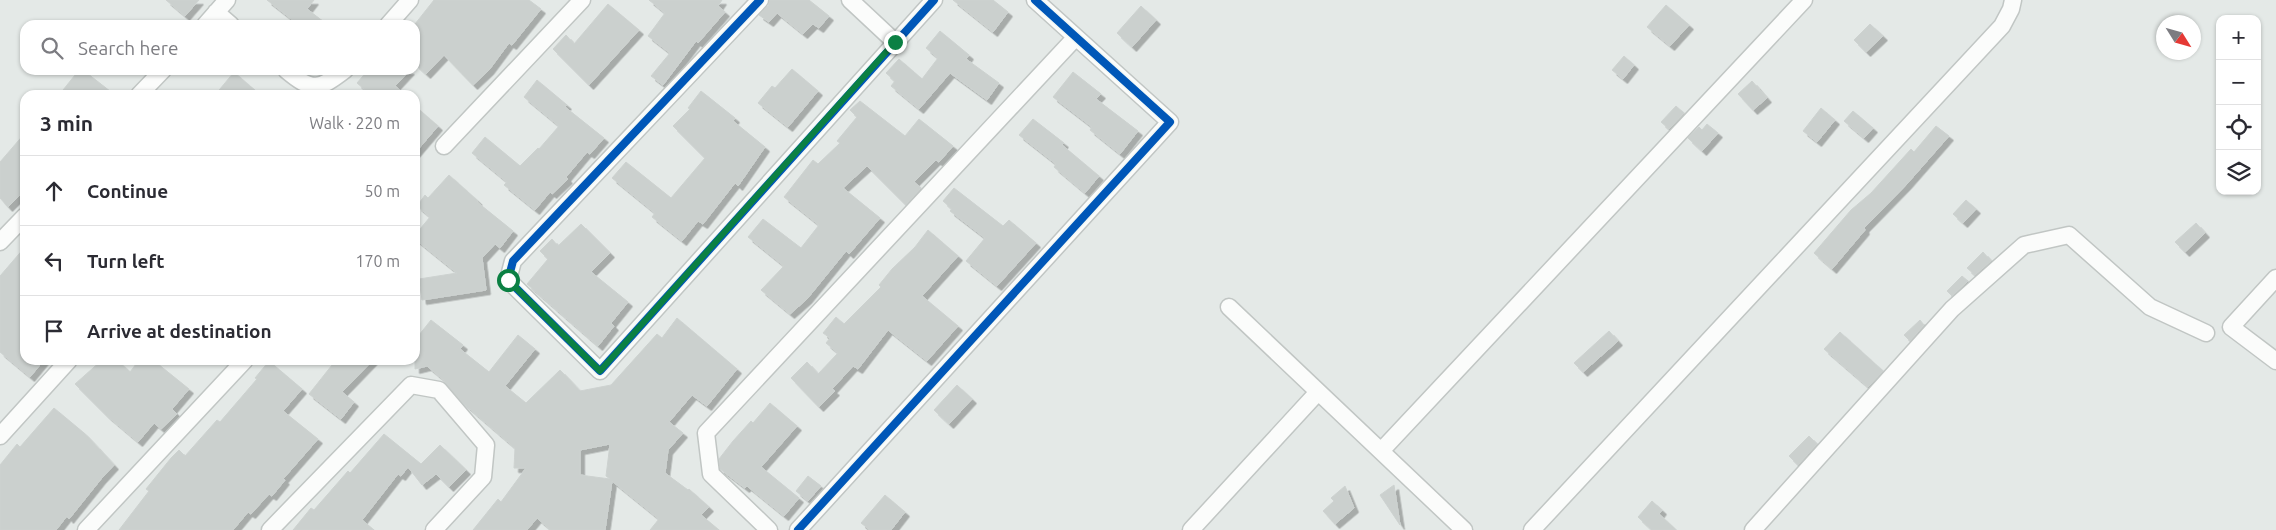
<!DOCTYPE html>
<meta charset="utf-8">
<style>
body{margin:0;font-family:Ubuntu,sans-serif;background:#f7f7f7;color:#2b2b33}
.controls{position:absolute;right:15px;top:15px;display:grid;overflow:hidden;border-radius:10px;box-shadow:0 1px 4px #0004}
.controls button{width:45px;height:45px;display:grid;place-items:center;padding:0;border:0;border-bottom:1px solid #e1e1e2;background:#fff;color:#2b2b33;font:25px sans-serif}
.compass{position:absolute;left:2156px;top:15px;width:45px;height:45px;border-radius:50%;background:#fff;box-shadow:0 1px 4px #0004;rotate:127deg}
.stop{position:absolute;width:15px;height:15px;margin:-11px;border:4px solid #0b8043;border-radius:50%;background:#fff}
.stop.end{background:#0b8043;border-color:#fff;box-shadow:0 1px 5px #0008}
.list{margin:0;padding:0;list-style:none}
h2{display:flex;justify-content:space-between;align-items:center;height:65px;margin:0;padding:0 20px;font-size:21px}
h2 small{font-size:16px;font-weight:400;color:#7c7c81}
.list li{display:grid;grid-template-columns:32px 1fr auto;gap:15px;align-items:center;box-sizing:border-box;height:70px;padding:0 20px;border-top:1px solid #e1e1e2}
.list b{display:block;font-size:19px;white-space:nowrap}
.list em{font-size:16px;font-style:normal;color:#7c7c81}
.icon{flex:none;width:28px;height:28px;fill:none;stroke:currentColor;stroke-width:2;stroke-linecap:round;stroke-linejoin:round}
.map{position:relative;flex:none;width:2276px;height:530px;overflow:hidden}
.search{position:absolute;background:#fff;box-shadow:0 1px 4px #0004;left:20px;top:20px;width:400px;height:55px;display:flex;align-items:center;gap:12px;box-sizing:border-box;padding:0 18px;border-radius:15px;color:#7c7c81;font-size:19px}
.panel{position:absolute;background:#fff;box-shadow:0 1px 4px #0004;left:20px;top:90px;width:400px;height:275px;border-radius:15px}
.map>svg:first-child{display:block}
.building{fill:#cbd0ce;stroke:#cdd2d0;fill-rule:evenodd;filter:url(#shadow)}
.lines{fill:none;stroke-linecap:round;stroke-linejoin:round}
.minor-casing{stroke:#c1c6c4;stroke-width:19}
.minor{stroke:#fbfcfb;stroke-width:16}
.cycleway-casing{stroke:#f2f8f5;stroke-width:11}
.cycleway{stroke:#0057b8;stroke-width:8}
.route{stroke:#0b8043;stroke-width:6}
</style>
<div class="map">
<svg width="2276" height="530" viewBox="0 0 2276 530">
<defs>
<filter id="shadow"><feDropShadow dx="4.5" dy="4.5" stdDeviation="0" flood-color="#0004"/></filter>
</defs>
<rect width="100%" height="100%" fill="#e4e9e7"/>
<path class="building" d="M166 0H199L185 16Z
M267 0H314L307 9 328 25H299Z
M434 0H529L541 9 512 45 509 43 489 70 473 85 444 55 426 74 415 64V24Z
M649 0H722L718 6 725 12 698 43 696 41 663 85 651 76 670 53 648 36 665 13Z
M770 0H809L829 16 819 28 813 24 803 34 777 13 769 22 759 15 768 6Z
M953 0H993L1008 12 993 32Z
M608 4 639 30 589 85 553 49 566 35 574 44Z
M1666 5 1689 25 1670 46 1647 27Z
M1141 6 1156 20 1132 47 1117 33Z
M1870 24 1883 36 1866 52 1854 40Z
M940 31 969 55 966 59 999 83 987 100 950 73 919 109 891 86 895 81 886 73 899 59 922 79 938 58 926 48Z
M1624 56 1634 65 1623 79 1612 70Z
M792 69 818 91 788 127 758 103 772 86 775 88Z
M79 70H83L115 95H59Z
M368 70H410L395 86 406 95H371L357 83Z
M234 72 250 86 261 95H215Z
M1073 72 1101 94 1096 99 1138 131 1120 154 1090 130 1092 127 1053 97Z
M537 80 567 105 565 107 604 138 590 154 587 152 566 177 568 179 552 194 550 192 535 210 504 185 507 182 472 153 485 137 520 166 538 148 539 149 559 126 524 97Z
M1752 81 1767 98 1753 110 1738 94Z
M701 91 735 118 733 121 765 147 738 186 735 183 703 224 698 221 682 241 652 217 655 213 612 178 626 162 671 198 705 158 673 126 690 109 688 108Z
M860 101 905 136 919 119 953 146 939 162 936 160 914 182 921 188 906 205 867 166 843 188 880 218 849 254 846 251 807 299 790 314 761 290 784 266 748 237 763 219 801 248 819 225 784 197 813 160 818 164 840 143 837 141 857 117 850 110Z
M415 106 438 126 415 153Z
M1676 106 1684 113 1669 129 1661 122Z
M1821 108 1835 120 1817 142 1803 131Z
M1853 111 1873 128 1864 138 1844 121Z
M1033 119 1064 143 1062 145 1099 176 1085 193 1054 167 1056 164 1019 135Z
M1707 124 1718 133 1702 151 1688 138 1699 127 1702 130Z
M1936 126 1949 136 1906 185 1864 228 1865 230 1832 269 1814 253 1851 210 1871 193 1911 149 1914 152Z
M25 133V190L8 207 0 198V162Z
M449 175 478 201 477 202 513 231 500 248 495 244 482 258 486 290 422 300 419 279 457 273 415 239V235L430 217 417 206 425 195 428 198Z
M954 188 1003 226 1009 220 1036 243 997 286 966 261 985 238 950 211 952 209 943 201Z
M1966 200 1976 209 1963 223 1953 214Z
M2196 223 2205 233 2185 252 2175 242Z
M581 224 610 253 591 272 628 302 611 323 614 326 598 346 527 284 548 259 540 251 552 239 558 246Z
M928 230 958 256 922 296 958 326 927 361 888 330 858 369 853 366 832 389 835 391 819 407 791 378 807 362 818 374 838 353 826 343 830 338 823 333 836 317 844 324 881 287 879 285 892 269 915 247Z
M25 247V360H44L30 377 0 352V276Z
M1983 252 1991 261 1975 275 1967 268Z
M1962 276 1968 281 1952 296 1947 291Z
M677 318 737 369 707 406 692 395 669 422 683 433 668 450 665 473 688 490 689 489 709 507 701 515 719 530H650L659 519 612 481 605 530H551L537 518 527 530H473L498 499 501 502 526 468H514L515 448 463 403 444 382 445 381 427 366 415 369V340L431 320 463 345 460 349 489 372 518 335 535 349 505 386 526 403 560 370 580 391 611 385 657 334 662 338ZM610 444 606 476 610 479 580 475V450Z
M1920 320 1924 325 1910 341 1904 335Z
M1609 331 1618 341 1583 372 1574 363Z
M1840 332 1883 371 1868 387 1824 349Z
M102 360H117L130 372 139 360H153L189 389 172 409 177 414 161 429 154 423 138 442 105 414 75 384Z
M336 360H373L342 392 354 402 341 419 309 394Z
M269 361 302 389 283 411 318 439 283 479 285 480 272 496 269 494 251 514 248 512 233 530H119L149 491 146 489 171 458 179 450 185 456 217 420 220 422 257 379 255 378Z
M957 385 972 399 949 424 934 410Z
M770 403 797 426 761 467 799 498 784 516 747 486 745 488 720 469 719 459 733 441 751 421 753 423Z
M54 408 84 433 114 465 101 479 69 519 67 516 56 530H0V465L17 444 20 447Z
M384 434 421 464 440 445 466 470 449 487 436 474 422 485 408 467 401 476 398 474 362 520 374 530H293L311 508 314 510 348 471 350 473Z
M1809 436 1817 444 1798 465 1789 456Z
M808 476 821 486 808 501 796 491Z
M1394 485 1400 525 1380 495Z
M1345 486 1354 508 1335 524 1323 511 1334 501 1331 498Z
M885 495 905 512 891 530H870L861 523Z
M1652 501 1662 510 1659 514 1676 530H1652L1638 517Z"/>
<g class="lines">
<g class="minor-casing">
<path id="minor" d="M760 0 513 261 508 280 600 371 934 0
M850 0 895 42
M216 12 231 25
M205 25 227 0
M388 25 410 0
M286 70C312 92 319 90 345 70
M139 95 163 70
M444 146 582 0
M0 242 25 216
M2276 278 2231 327 2276 361
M1229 307 1464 530
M0 436 69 360
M1381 451 1804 0
M86 530 245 360
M270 530 411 385 439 390 486 445 483 477 434 530
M769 530 711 474 706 433 1076 37
M798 530 1170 122 1035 0
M1191 530 1318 392
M1532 530 2002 26 2011 9 2013 0
M1753 530 1952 309 2024 245 2069 235 2150 307 2206 333"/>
</g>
<use href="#minor" class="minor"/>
<g class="cycleway-casing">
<path id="cycleway" d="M760 0 513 261 508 280 600 371 934 0
M798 530 1170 122 1035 0"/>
</g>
<use href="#cycleway" class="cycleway"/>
</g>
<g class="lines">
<path class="route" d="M508 280 600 371 895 42"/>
</g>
</svg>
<div class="controls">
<button>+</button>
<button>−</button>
<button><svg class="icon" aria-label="locate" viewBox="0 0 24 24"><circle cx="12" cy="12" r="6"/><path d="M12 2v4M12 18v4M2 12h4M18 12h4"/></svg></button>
<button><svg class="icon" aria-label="layers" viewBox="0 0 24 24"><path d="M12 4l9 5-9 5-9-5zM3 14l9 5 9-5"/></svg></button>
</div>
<svg class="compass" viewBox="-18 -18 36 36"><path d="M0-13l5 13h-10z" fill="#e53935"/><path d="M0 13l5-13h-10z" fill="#7c7c81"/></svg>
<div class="stop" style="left:508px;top:280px"></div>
<div class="stop end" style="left:895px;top:42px"></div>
<div class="search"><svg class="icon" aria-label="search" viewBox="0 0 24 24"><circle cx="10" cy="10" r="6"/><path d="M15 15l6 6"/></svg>Search here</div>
<section class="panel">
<h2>3 min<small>Walk · 220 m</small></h2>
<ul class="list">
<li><svg class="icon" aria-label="ahead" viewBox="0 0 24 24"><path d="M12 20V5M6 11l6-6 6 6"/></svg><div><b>Continue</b></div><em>50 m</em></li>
<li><svg class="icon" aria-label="left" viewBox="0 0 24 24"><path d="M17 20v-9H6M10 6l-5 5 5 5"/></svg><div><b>Turn left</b></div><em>170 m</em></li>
<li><svg class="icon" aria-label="arrive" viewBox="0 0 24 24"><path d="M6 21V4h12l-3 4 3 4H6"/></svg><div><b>Arrive at destination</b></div></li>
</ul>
</section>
</div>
